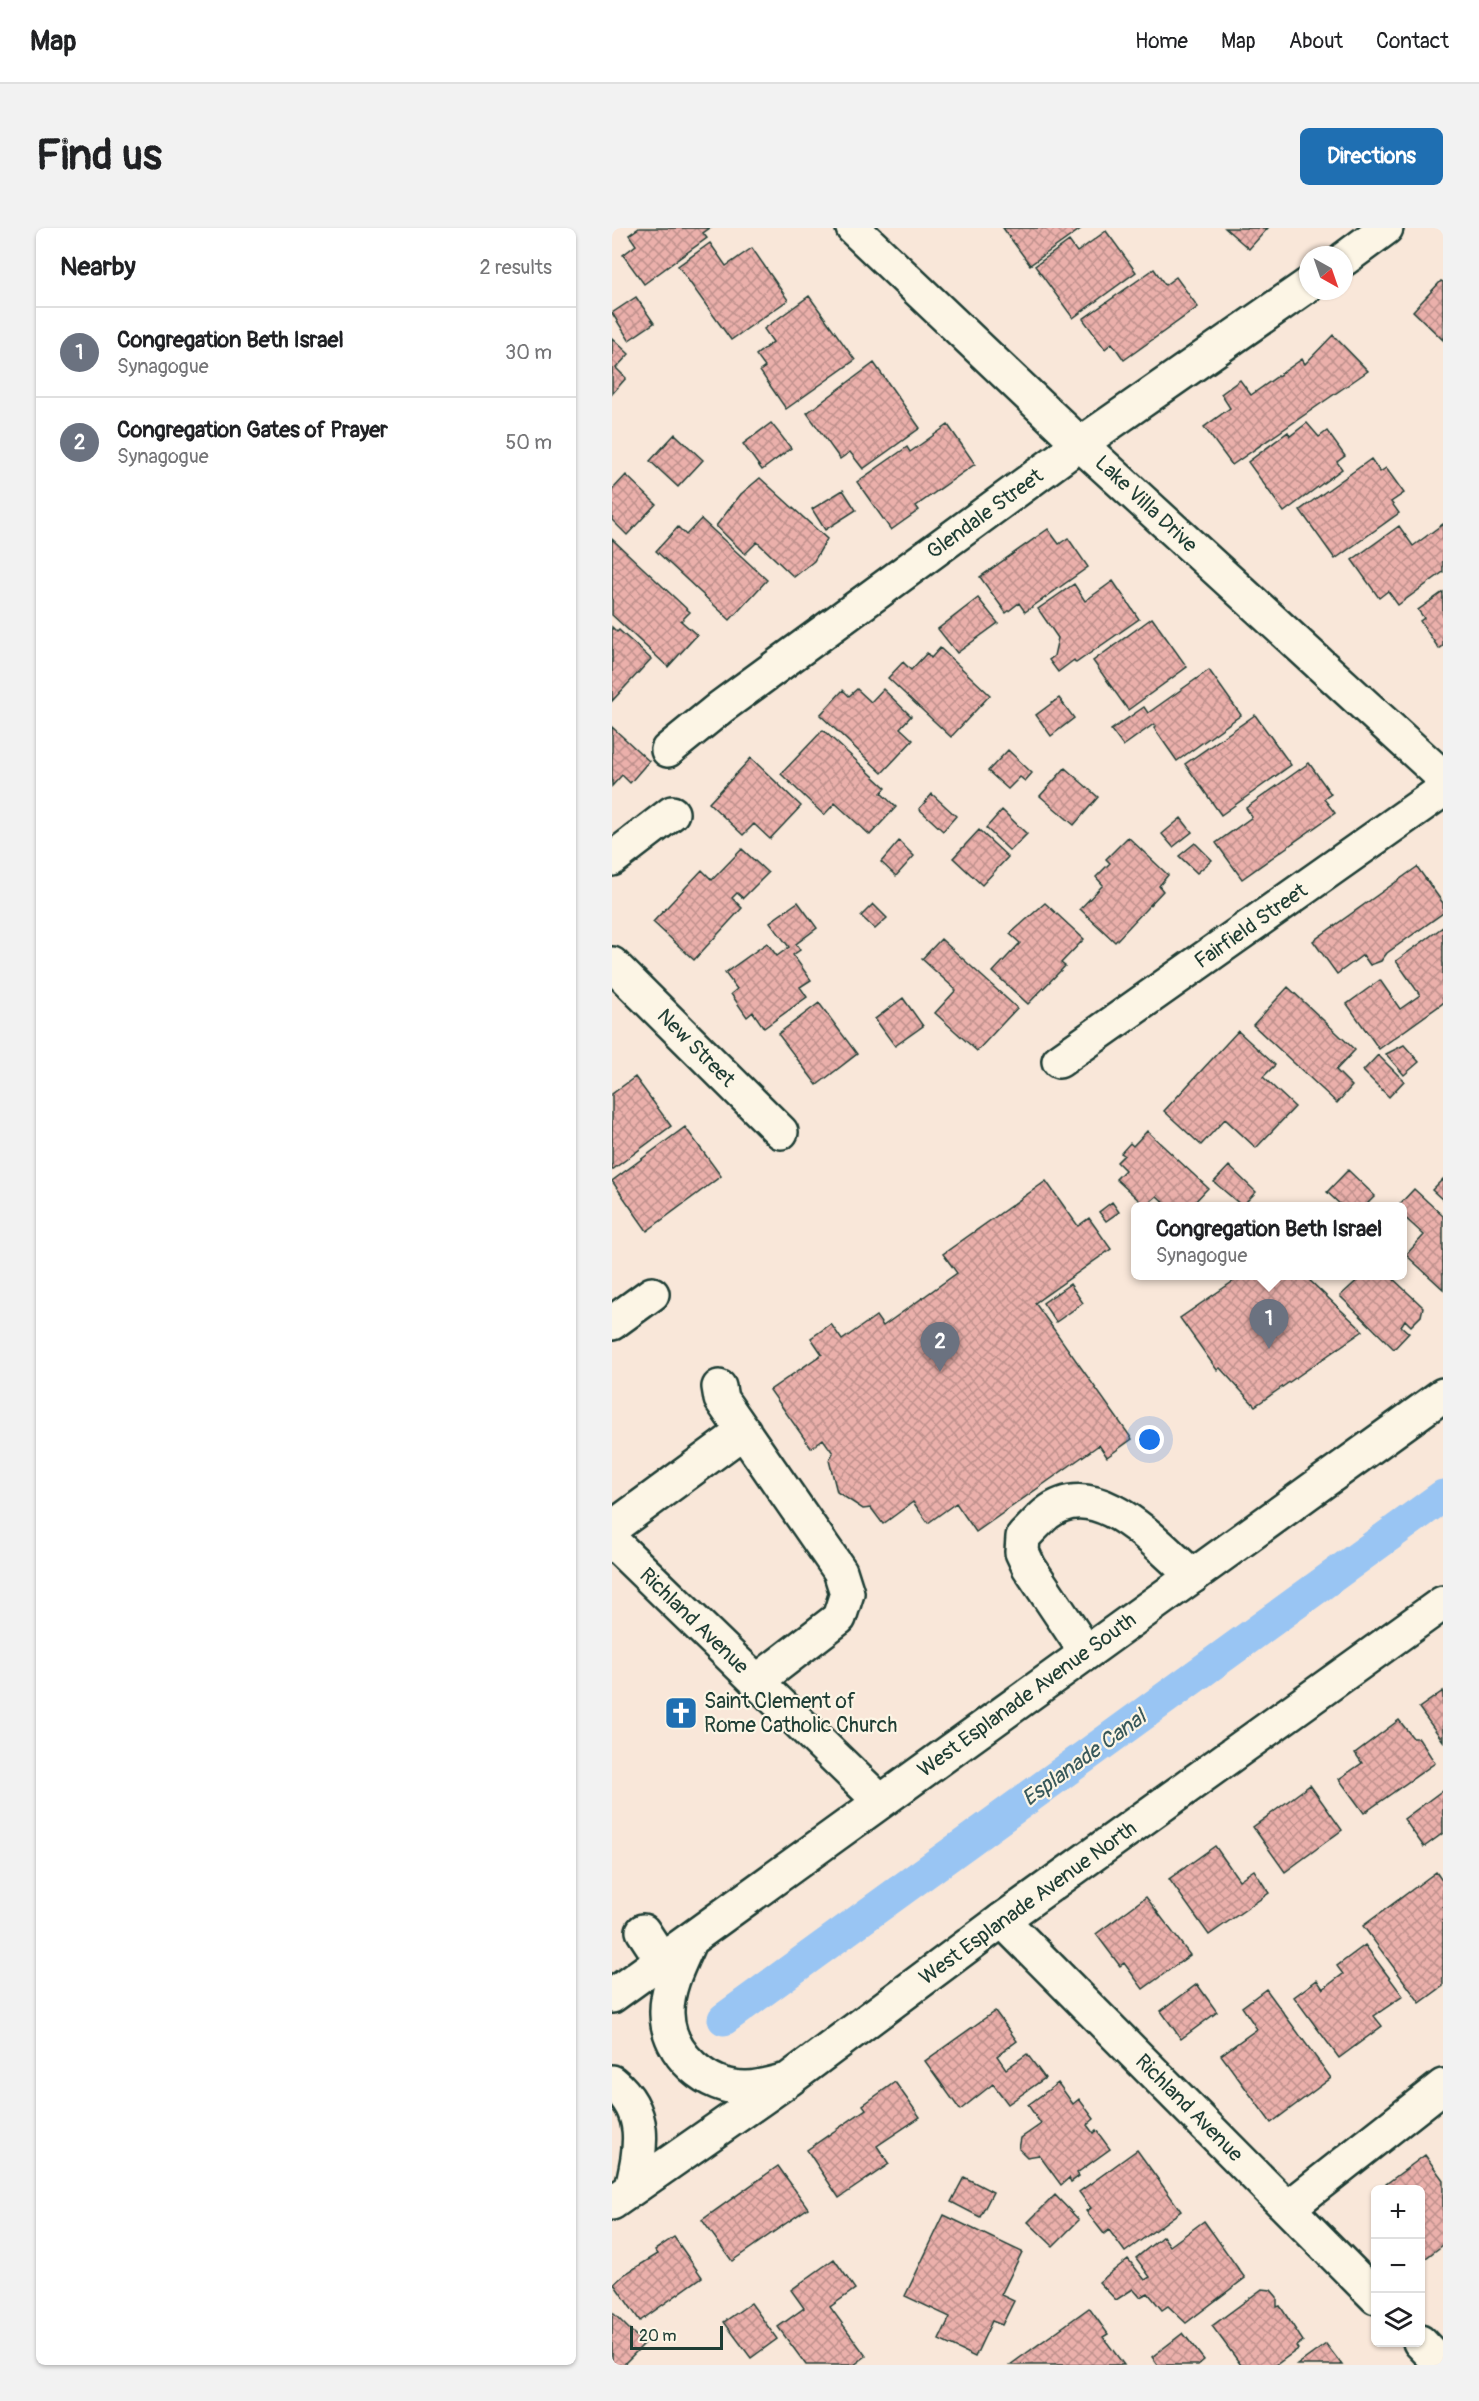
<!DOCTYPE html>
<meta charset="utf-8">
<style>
body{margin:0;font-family:Pangolin,sans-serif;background:#f2f2f2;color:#202124}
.controls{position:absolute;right:18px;bottom:18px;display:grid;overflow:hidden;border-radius:9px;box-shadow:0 2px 4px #0004}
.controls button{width:54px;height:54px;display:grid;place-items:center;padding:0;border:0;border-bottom:2px solid #e0e0e0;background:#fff;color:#202124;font:30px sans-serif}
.compass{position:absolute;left:687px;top:18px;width:54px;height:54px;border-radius:50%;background:#fff;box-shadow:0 2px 4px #0004;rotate:140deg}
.scale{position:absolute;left:18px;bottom:15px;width:93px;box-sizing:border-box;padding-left:6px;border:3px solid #1f3d34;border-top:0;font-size:16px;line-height:21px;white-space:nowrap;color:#1f3d34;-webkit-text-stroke:4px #fcf5e5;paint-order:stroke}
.you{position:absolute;left:538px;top:1212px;width:21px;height:21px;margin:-15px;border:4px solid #fff;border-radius:50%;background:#1a73e8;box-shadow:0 0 0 9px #1a73e833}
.badge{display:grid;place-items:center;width:39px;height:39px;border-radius:50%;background:#1f6fb2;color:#fff;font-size:20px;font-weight:700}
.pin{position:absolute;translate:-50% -50px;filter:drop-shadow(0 2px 3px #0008)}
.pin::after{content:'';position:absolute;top:32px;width:21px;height:18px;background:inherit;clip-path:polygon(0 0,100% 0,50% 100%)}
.popup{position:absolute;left:519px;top:974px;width:276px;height:78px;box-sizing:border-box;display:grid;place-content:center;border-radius:9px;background:#fff;filter:drop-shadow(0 2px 4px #0005);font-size:20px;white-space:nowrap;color:#757577}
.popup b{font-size:22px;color:#202124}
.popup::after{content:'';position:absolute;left:50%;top:100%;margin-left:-12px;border:12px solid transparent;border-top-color:#fff}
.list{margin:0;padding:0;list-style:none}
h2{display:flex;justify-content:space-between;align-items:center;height:78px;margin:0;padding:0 24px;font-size:26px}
h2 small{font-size:20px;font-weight:400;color:#757577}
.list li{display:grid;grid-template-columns:39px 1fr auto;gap:18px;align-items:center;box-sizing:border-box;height:90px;padding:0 24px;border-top:2px solid #e0e0e0}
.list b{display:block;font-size:22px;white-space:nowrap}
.list p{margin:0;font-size:20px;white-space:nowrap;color:#757577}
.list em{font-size:20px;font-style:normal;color:#757577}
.icon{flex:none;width:33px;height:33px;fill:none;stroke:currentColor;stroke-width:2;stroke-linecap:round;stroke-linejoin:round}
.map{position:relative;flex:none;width:831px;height:2137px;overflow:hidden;border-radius:9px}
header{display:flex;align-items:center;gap:36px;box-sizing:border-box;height:84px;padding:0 30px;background:#fff;border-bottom:2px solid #e0e0e0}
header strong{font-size:28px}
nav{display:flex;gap:33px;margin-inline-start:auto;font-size:21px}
.intro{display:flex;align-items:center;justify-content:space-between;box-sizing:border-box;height:144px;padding:0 36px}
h1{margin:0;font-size:42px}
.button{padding:15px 27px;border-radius:9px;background:#1f6fb2;color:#fff;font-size:21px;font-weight:700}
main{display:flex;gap:36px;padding:0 36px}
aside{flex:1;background:#fff;border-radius:9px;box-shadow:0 2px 4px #0004}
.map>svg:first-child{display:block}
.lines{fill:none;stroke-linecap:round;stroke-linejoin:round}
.canal{stroke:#99c5f3;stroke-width:33}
.building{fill:url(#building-cross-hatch);stroke:#1f3d34;stroke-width:1.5}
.minor-casing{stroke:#1f3d34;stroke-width:38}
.major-casing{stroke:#1f3d34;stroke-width:38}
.minor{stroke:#fcf5e5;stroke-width:33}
.major{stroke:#fcf5e5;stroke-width:33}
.labels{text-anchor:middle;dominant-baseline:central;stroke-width:4.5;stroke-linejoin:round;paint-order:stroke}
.street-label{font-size:21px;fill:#1f3d34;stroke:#fcf5e5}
.poi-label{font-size:21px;fill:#1f3d34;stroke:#fcf5e5;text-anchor:start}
.water-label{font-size:22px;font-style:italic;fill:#37585a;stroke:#fcf5e5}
</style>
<header>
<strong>Map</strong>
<nav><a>Home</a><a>Map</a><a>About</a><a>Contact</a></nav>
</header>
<div class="intro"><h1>Find us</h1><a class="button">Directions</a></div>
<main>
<aside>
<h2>Nearby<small>2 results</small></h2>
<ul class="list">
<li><span class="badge" style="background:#6b7280">1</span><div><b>Congregation Beth Israel</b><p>Synagogue</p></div><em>30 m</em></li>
<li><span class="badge" style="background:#6b7280">2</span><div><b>Congregation Gates of Prayer</b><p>Synagogue</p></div><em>50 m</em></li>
</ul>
</aside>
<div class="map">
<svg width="831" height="2137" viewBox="0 0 831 2137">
<defs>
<pattern id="building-cross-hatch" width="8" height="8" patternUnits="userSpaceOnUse" patternTransform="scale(1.5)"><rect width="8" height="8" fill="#ebb0ab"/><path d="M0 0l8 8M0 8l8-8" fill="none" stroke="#be908c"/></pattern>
</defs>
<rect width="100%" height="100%" fill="#f9e7d9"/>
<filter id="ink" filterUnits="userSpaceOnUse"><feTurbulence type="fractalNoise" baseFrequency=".0167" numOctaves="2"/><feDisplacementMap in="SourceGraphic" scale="12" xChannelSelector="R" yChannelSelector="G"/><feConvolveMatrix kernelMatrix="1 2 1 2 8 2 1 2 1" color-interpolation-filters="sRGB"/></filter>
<g filter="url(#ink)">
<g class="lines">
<path class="canal" d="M112 1791 831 1268"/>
</g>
<path class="building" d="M27 0H98L91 5 95 10 32 56 11 27 24 17 17 7Z
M391 0H470L418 37Z
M613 0H656L637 21Z
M494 3 524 44 461 90 423 38 457 13 465 24Z
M98 15 114 38 140 20 176 72 119 112 66 38Z
M542 41 553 57 564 49 586 79 512 132 500 115 493 121 471 91Z
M829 53 831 54V112L801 83Z
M197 68 243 132 174 181 148 143 153 139 144 127 161 114 152 101Z
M24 69 42 95 17 112 0 85Z
M721 107 756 143 620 237 592 199 618 180 609 166 628 152 639 167 690 131 693 136Z
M0 110 17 126 4 140 14 150 0 166Z
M262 135 308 200 251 241 238 224 228 231 195 185Z
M159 195 179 220 150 242 131 216Z
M695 195 707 209 715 203 733 228 725 234 730 241 672 284 636 234 676 204 678 208Z
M336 197 363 236 304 278 307 282 279 302 245 254 295 219 298 224Z
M63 206 91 232 66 259 38 233Z
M759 231 768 244 774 240 792 265 779 274 787 285 723 331 688 282Z
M14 247 44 276 15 307 0 292V262Z
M148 250 215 311 202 333 182 349 145 314 133 326 104 298 129 266Z
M231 262 244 282 213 302 200 281Z
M89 291 155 352 118 392 44 323 66 299 74 307Z
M831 296V344L786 377 776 363 767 370 740 332 787 298 801 318Z
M436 301 447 316 456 310 476 339 413 384 407 375 394 385 368 349Z
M0 311 78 384 69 393 85 407 56 439 0 387Z
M501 353 527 391 464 435 462 432 446 444 437 432 442 428 446 410 426 381 462 356 473 373Z
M831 364V418L827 421 808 393 812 390 806 382Z
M366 370 386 395 345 425 326 401Z
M540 390 575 439 516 482 481 433Z
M0 399 5 404 7 402 39 431 0 473Z
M328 420 378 467 339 509 276 450 291 434 299 442 315 425 319 430Z
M597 442 629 487 565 533 542 500 544 498 542 496 511 518 499 502 532 479 536 485Z
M245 461 259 474 271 461 299 488 288 500 301 512 270 545 208 487 231 462 237 468Z
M447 470 462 490 439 508 424 487Z
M643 487 679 537 609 587 573 536Z
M0 499 37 533 18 555 10 547 0 558Z
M211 502 274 560 269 565 284 579 258 607 223 575 212 587 169 546Z
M396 522 420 545 413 553 408 549 396 561 376 543Z
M139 530 189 578 158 611 142 596 131 607 97 575Z
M697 535 719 566 712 571 723 585 630 651 604 615 640 589 634 580Z
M453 540 486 569 462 597 428 568Z
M320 566 344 588 331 603 307 581Z
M390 582 415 606 398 623 374 600Z
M569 590 580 604 561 619 550 606Z
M367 602 396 629 370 657 341 630Z
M516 609 556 647 547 658 551 663 503 714 468 681 491 657 484 649 498 635 494 631Z
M287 613 302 628 284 648 269 634Z
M583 615 600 632 585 645 567 628Z
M130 621 156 645 131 670 125 665 120 670 130 680 82 732 41 694 90 642 100 652Z
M805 639 831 675V685L775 725 769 733 758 737 751 727 725 746 701 713Z
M186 674 205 700 184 716 188 722 181 727 199 752 188 759 195 769 152 800 141 784 135 789 119 766 125 761 113 745 155 715 165 728 177 719 158 694Z
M433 675 472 711 449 735 453 738 416 776 381 744 408 715 398 706Z
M261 676 275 690 263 701 249 688Z
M831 699V775L767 821 735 776 768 752 788 781 808 767 784 733Z
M329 711 405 780 365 823 323 785 344 762 310 731Z
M676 759 743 822 724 842 740 858 725 875 641 797Z
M291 770 311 798 283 818 263 791Z
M207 775 245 826 205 857 166 806Z
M626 803 663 837 651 849 683 879 644 920 613 891 589 917 552 883Z
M792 817 807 834 792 847 774 826Z
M766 827 792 853 777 869 751 843Z
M23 849 59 898 0 942V866Z
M73 899 109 948 35 1003 0 953Z
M535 903 596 960 579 978H556L545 968 533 978 504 951 513 942 505 934 512 927 509 925 518 915 521 918Z
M617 938 644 964 630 978 602 954Z
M736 942 763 968 753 978H730L715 964Z
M831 951V972L820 962Z
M434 953 466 998 477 990 499 1021 423 1075 520 1211 495 1229 487 1217 364 1304 344 1275 316 1295 301 1274 271 1296 259 1280 251 1281 225 1264 217 1232 221 1225 211 1211 199 1220 158 1162 210 1126 199 1110 219 1096 230 1112 264 1088 271 1098 345 1045 331 1026Z
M802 961 831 988V1061L794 1027 812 1007 790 987V978H786Z
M500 974 507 984 494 993 487 984Z
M629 1048H658L663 1055 674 1048H693L751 1103 643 1178 608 1140 605 1142 568 1090Z
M750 1048H778L811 1079 809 1088 799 1098 793 1092 789 1098 797 1105 782 1121 728 1068Z
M458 1056 471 1075 444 1094 431 1075Z
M831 1463V1513L807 1480Z
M787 1492 801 1510H807L823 1535 752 1585 727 1551 750 1535 743 1525Z
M698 1557 730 1602 673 1644 641 1599Z
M831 1562V1605L812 1619 792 1591Z
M603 1618 627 1652 642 1642 657 1665 597 1707 557 1651Z
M824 1644 831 1654V1758L808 1775 751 1698Z
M534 1669 578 1727 531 1761 512 1735 508 1738 484 1706Z
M753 1717 791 1768 762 1788 770 1798 727 1830 682 1769 705 1752 711 1761 731 1746 725 1738Z
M585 1756 605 1784 569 1811 549 1783Z
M654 1761 719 1850 659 1895 609 1827 645 1801 630 1779Z
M383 1783 405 1813 385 1828 394 1841 415 1826 433 1850 396 1876 381 1856 348 1882 313 1833Z
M283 1854 308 1889 265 1918 277 1936 227 1970 195 1922 254 1881 251 1877Z
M446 1855 461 1876 467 1871 482 1891 475 1897 481 1905 484 1902 498 1921 465 1945 467 1948 459 1954 457 1950 449 1957 427 1927 415 1929 407 1921 409 1910 429 1896 416 1877Z
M525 1922 569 1983 513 2024 497 2002 492 2006 474 1983 479 1980 467 1964Z
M813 1927 831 1952V2017L814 2030 808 2022V1962H766Z
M166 1938 196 1980 120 2033 90 1992Z
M352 1949 381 1964 368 1989 339 1974Z
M443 1967 467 1992 441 2018 416 1994Z
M332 1987 410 2024 389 2067 402 2073 390 2097 380 2093 363 2129 327 2112 338 2089 293 2068Z
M592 1993 633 2050 574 2095 556 2078 550 2082 536 2065 528 2069 521 2061 504 2072 487 2054 516 2031 533 2052 538 2049 524 2030 551 2008 558 2018Z
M62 2009 90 2049 28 2093 2 2056 13 2046 46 2026 43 2022Z
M222 2031 243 2061 218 2079 254 2128 242 2137H194L166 2099 192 2080 179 2062Z
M650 2061 659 2062 665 2069V2079L668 2078 691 2113 684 2118 686 2121 664 2137H629L600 2098Z
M139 2075 165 2111 139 2130 112 2094Z
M477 2080 496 2106 491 2109 512 2137H398Z
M0 2084 32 2116 11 2137H0Z
M571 2105 592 2132 586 2137H546L540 2129Z
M714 2116 730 2137H685Z"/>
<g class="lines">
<g class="minor-casing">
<path id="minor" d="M241 0 468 216 831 549
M732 31 774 0
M56 522 109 479 468 216 696 57
M0 631 60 585
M0 736 169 904
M447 833 831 562
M0 1095 40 1066
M107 1159 109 1171 228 1343 235 1365 227 1390 144 1454
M0 1300 132 1203
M0 1313 268 1573
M474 1424 417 1339 410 1324 411 1309C419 1301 426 1293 434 1286 485 1245 544 1317 581 1348
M390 1692 764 2069
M31 1703 50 1732
M676 1980 831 1858
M808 2114 830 2137"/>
</g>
<g class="major-casing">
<path id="major" d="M78 1712C68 1734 54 1760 55 1786 56 1826 95 1861 135 1860 146 1860 159 1856 171 1853
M0 1768 831 1167
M0 1854C37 1884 29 1919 20 1960
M0 1975 176 1852 390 1692 831 1375"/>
</g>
<use href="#minor" class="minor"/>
<use href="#major" class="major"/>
</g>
</g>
<defs>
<g id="church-square" transform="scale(1.725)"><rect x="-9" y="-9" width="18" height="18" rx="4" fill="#1f6fb2" stroke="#fcf5e5"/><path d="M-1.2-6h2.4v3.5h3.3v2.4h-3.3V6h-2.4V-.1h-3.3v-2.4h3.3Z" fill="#fff"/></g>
</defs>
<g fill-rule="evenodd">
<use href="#church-square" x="69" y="1485"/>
</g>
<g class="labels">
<g class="street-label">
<text transform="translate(534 276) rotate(43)">Lake Villa Drive</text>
<text transform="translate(373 286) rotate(-36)">Glendale Street</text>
<text transform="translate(639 698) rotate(-35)">Fairfield Street</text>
<text transform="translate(84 820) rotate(45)">New Street</text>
<text transform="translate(82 1393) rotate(44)">Richland Avenue</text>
<text transform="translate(415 1467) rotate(-36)">West Esplanade Avenue South</text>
<text transform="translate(416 1675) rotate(-36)">West Esplanade Avenue North</text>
<text transform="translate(577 1880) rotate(45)">Richland Avenue</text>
</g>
<g class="poi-label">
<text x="92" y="1473">Saint Clement of<tspan x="92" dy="24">Rome Catholic Church</tspan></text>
</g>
<g class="water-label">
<text transform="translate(472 1530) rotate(-36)">Esplanade Canal</text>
</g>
</g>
</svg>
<div class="controls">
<button>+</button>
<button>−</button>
<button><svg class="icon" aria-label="layers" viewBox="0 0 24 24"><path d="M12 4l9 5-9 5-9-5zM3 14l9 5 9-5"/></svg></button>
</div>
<svg class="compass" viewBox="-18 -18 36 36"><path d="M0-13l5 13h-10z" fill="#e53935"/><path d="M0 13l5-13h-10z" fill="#757577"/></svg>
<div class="scale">20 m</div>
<div class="you"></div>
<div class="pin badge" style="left:657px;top:1121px;background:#6b7280">1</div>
<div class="popup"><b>Congregation Beth Israel</b>Synagogue</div>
<div class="pin badge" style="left:328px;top:1144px;background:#6b7280">2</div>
</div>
</main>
